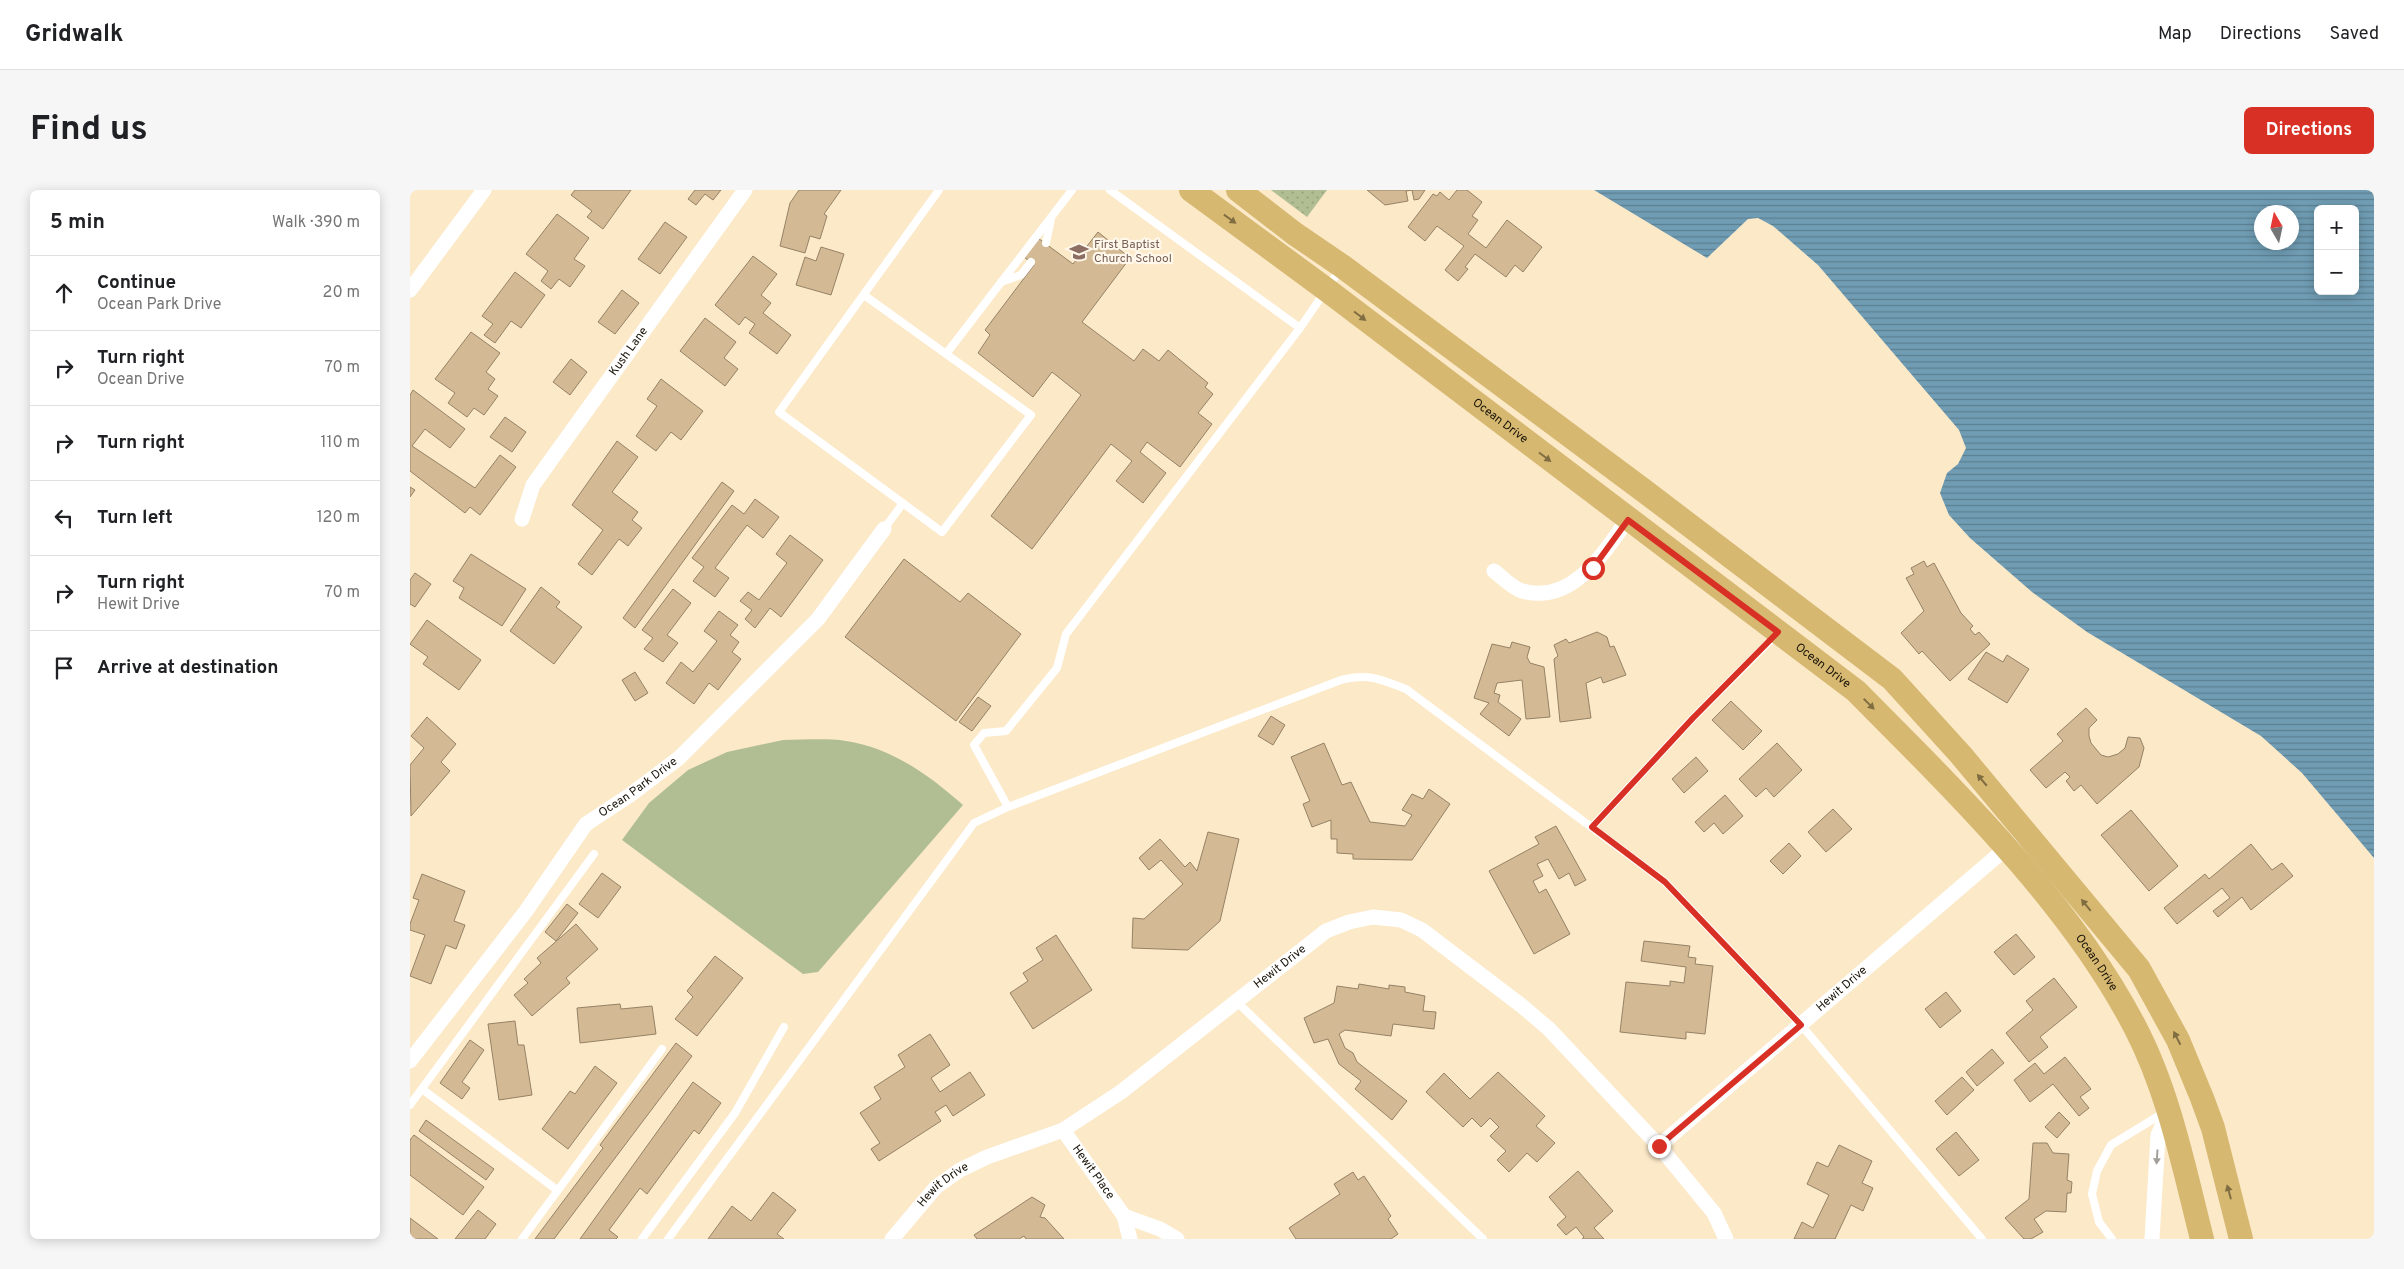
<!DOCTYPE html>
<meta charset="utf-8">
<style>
body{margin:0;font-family:Overpass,sans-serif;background:#f6f6f6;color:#202124}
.controls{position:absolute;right:15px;top:15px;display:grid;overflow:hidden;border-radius:8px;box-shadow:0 2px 12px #0003}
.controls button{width:45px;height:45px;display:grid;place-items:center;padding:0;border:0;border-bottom:1px solid #e0e0e0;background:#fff;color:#202124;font:25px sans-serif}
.compass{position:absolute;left:1844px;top:15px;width:45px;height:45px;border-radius:50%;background:#fff;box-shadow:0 2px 12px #0003;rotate:351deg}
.stop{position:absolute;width:15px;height:15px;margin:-11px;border:4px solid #d93025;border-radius:50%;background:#fff}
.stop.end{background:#d93025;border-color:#fff;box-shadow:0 1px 5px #0008}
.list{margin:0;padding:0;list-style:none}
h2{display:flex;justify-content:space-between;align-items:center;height:65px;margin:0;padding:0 20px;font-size:21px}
h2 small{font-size:16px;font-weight:400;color:#757577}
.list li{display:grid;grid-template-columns:32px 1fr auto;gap:15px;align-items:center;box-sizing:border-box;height:75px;padding:0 20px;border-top:1px solid #e0e0e0}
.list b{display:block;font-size:19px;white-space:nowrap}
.list p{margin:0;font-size:16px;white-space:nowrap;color:#757577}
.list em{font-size:16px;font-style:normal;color:#757577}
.icon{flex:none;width:28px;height:28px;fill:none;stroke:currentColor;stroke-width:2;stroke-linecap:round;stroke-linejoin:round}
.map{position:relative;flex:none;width:1964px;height:1049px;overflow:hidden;border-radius:8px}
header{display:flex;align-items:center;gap:30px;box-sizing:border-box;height:70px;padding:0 25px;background:#fff;border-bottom:1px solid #e0e0e0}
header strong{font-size:24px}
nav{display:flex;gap:28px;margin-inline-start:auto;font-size:18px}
.intro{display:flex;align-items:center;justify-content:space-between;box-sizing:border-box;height:120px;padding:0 30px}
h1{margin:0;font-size:35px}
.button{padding:12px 22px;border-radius:8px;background:#d93025;color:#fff;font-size:18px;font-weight:700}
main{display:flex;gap:30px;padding:0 30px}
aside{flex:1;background:#fff;border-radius:8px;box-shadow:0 2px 12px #0003}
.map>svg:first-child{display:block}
.grass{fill:#b1be94}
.park{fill:url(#park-dots)}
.water{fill:url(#water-rules);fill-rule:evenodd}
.building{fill:#d4ba94;stroke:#958165}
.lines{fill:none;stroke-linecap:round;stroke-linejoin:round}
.service{stroke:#fff;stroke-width:8}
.minor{stroke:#fff;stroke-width:15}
.primary{stroke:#d6b871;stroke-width:24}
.oneway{fill:#806d41}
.oneway2{fill:#a3a09c}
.route{stroke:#d93025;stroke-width:6}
.labels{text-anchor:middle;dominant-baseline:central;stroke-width:4.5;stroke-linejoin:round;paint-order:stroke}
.education-label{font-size:12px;fill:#785e54;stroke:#fff8eb;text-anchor:start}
.street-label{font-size:12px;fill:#181207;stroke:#fff8eb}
</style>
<header>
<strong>Gridwalk</strong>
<nav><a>Map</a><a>Directions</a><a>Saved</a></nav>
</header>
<div class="intro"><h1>Find us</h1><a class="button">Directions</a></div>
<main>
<aside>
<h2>5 min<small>Walk · 390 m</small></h2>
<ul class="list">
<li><svg class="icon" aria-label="ahead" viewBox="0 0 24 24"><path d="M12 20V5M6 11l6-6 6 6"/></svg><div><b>Continue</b><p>Ocean Park Drive</p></div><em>20 m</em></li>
<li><svg class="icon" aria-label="right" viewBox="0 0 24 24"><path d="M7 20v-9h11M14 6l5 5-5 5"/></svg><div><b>Turn right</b><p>Ocean Drive</p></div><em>70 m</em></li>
<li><svg class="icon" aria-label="right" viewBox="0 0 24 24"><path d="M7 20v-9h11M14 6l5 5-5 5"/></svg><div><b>Turn right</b></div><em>110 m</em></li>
<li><svg class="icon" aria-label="left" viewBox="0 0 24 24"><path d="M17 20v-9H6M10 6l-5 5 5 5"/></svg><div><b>Turn left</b></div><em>120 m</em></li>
<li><svg class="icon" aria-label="right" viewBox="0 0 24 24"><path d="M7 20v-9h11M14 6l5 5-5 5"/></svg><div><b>Turn right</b><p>Hewit Drive</p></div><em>70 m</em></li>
<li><svg class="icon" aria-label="arrive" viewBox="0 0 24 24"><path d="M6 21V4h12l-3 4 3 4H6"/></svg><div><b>Arrive at destination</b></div></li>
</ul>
</aside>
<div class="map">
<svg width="1964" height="1049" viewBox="0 0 1964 1049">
<defs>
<pattern id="park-dots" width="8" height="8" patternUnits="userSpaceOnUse" patternTransform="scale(1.25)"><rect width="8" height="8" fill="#b1be94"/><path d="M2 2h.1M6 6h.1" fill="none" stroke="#98a27e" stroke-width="1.8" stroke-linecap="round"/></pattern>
<pattern id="water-rules" width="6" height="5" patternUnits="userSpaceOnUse" patternTransform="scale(1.25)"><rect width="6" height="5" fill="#709db4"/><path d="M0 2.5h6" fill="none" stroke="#5b7f90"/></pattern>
</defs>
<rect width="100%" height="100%" fill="#fce9c8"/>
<path class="grass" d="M373 550C393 550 416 548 436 551 482 558 519 585 553 615L408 782 393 784 212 650 239 613 278 580 317 562Z"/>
<path class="park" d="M861 0H917L897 27Z"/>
<path class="water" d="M1184 0H1964V668L1892 583 1851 546 1677 442 1622 402 1560 348 1539 325 1530 303 1537 283 1548 274 1556 258 1549 240 1408 75 1363 36 1348 28 1338 29 1297 68ZM1908 19H1945V101H1908ZM1852 22H1882V52H1852Z"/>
<path class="building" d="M165 0H221L193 39 177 27 182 21 161 5Z
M285 0H311L303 10 295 4 286 15 278 9Z
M389 0H431L414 24 417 26 410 49 400 46 395 63 370 56 380 13Z
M957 0H1015L1009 9 1004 10 1002 0 996 1 998 11 975 15Z
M1047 0H1057L1072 12 1062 26 1068 30 1058 44 1076 58 1097 30 1132 57 1113 82 1105 75 1096 87 1065 64 1055 77 1058 79 1048 91 1035 80 1054 56 1027 36 1015 51 998 37 1023 4 1027 6 1030 2 1039 10Z
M147 24 179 48 164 69 175 76 160 97 149 89 141 99 131 91 138 81 116 64Z
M255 32 277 47 250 84 228 69Z
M688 42 720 68 672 132 724 171 733 159 749 171 758 160 798 193 795 197 803 204 788 223 802 234 770 277 737 252 730 262 756 283 733 313 706 291 722 271 701 254 622 359 581 326 671 205 642 182 623 207 568 163 580 145 575 140 624 75 614 67 628 48 663 74Z
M411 57 434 64 421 105 386 95 395 67 406 71Z
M343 66 367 84 351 105 361 113 353 123 381 145 367 164 339 143 345 134 335 127 329 135 305 115Z
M105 82 135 105 111 138 101 131 85 153 74 145 83 134 72 126Z
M212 100 229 113 205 144 188 132Z
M295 128 326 152 314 168 328 179 315 196 270 161Z
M61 142 90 163 76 182 85 189 78 199 88 206 74 225 64 218 57 227 38 213 45 203 25 189Z
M161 169 177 182 160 205 143 192Z
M251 189 293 221 271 250 261 242 246 261 226 246 247 216 237 209Z
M3 200 55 239 40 258 15 239 2 256 65 298 90 265 106 277 70 325 60 317 55 323 0 281V205Z
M95 227 116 242 102 262 80 247Z
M207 251 228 267 202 302 228 322 222 330 232 338 218 356 209 349 182 385 168 374 193 340 162 315Z
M312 292 324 301 225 438 213 428Z
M0 297 5 300 0 307Z
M345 309 369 327 353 348 337 335 305 378 319 388 305 407 283 391 294 377 282 368 322 315 334 324Z
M380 345 413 370 371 427 360 418 345 438 335 429 342 420 330 411 338 402 349 410 377 373 366 364Z
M61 364 116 399 92 436 49 408 54 398 43 391Z
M494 369 550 412 558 403 611 444 546 531 435 447Z
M1514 371 1517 377 1524 373 1551 423 1563 436 1560 439 1565 445 1569 442 1580 454 1540 491 1512 461 1509 464 1491 443 1514 421 1496 388 1504 384 1501 378Z
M5 383 21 394 5 417 0 414V390Z
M131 397 150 412 146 417 172 437 144 474 100 441Z
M263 399 281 413 257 445 268 453 253 472 234 459 243 448 232 440Z
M309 421 328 435 320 445 329 452 322 462 331 469 308 500 299 493 284 514 256 493 271 472 283 482 307 451 294 441Z
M17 430 71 470 49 500 13 474 18 467 0 454Z
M1187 442 1197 447 1200 457 1204 456 1216 485 1193 493 1191 487 1176 493 1181 528 1150 532 1144 469 1148 466 1144 455 1156 449 1159 453Z
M1102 452 1120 457 1117 467 1120 473 1134 477 1140 527 1116 529 1112 490 1087 493 1084 503 1090 505 1088 512 1111 529 1099 546 1070 524 1079 513 1064 508 1082 454 1100 458Z
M1576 462 1593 472 1597 465 1619 479 1597 513 1558 489Z
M225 482 238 503 225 511 212 490Z
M568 507 581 516 562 541 549 532Z
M1321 511 1352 541 1333 560 1302 530Z
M1676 518 1687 530 1679 538V546L1681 553 1691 565 1698 567 1708 564 1715 558 1718 547 1730 548 1734 558 1729 577 1687 614 1671 595 1664 601 1656 591 1660 587 1655 582 1636 598 1620 580 1653 551 1647 544Z
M861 526 875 535 863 555 848 546Z
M17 527 46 554 31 572 40 581 1 626 0 575 14 558 1 546Z
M914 553 932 595 941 592 960 632 995 636 1002 625 992 620 1002 604 1013 609 1019 599 1040 614 1002 670 943 669V664L927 663V649H921V630L902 637 893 614 900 611 881 567Z
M1367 553 1392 580 1364 607 1356 598 1346 607 1329 589Z
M1286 567 1298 581 1274 603 1262 589Z
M1315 605 1333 626 1313 644 1304 633 1294 642 1285 632Z
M1423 619 1442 639 1416 662 1398 642Z
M1721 620 1768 676 1739 701 1691 645Z
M1146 636 1176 690 1165 696 1159 683 1149 689 1138 669 1127 674 1133 686 1123 691 1129 703 1136 699 1160 744 1124 764 1079 681 1129 654 1125 647Z
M798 642 829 649 810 731 778 760 722 758 723 728 734 729 773 694 751 670 739 680 729 668 750 649 775 677 780 672 787 681Z
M1379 653 1391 666 1373 684 1360 671Z
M1841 654 1862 680 1872 673 1883 686 1841 720 1832 707 1808 727 1803 721 1820 708 1812 698 1767 734 1754 718 1795 684 1799 689Z
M192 683 211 697 188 728 169 714Z
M12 684 55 701 44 731 55 735 46 759 36 755 21 794 0 786 15 745 0 740V734L9 710 3 708Z
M157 714 168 723 146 751 135 742Z
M166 734 188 759 156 788 160 793 122 826 104 805 118 793 114 789 131 773 127 768Z
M1606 744 1625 767 1604 785 1584 762Z
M646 745 682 800 623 839 600 803 618 791 613 783 633 770 626 758Z
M1234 751 1280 756 1278 767 1286 768 1285 774 1303 776 1295 844 1276 842V849L1210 842 1216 792 1260 796V791L1274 793 1276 777 1231 771Z
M305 766 333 788 287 846 265 829 283 807 277 801Z
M1644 788 1667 817 1630 847 1638 857 1619 872 1596 843 1623 820 1616 811Z
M949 794 979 799V795L995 797V802L1015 806 1013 821 1026 822 1024 839 983 834 981 846 935 840 929 844 935 858 943 863 947 872 997 911 982 930 945 899 951 891 929 874 918 849 904 853 894 828 924 813 927 796 948 799Z
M1536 802 1551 821 1530 838 1515 819Z
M210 814 211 819 242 816 246 844 170 853 167 818Z
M105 831 108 855H114L122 905 89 910 78 834Z
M520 844 540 875 521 888 530 902 560 882 575 905 543 926 536 915 525 922 531 931 469 971 461 959 470 953 450 923 471 909 464 897 495 877 488 865Z
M60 850 74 860 52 892 60 898 52 909 30 893Z
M266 853 282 866 144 1049H125L193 958 190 955Z
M1582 859 1594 873 1567 896 1556 882Z
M1655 867 1681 899 1670 907 1679 918 1669 926 1643 894 1620 912 1604 890 1625 873 1634 884Z
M185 876 207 893 158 959 132 939 160 901 165 904Z
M1088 882 1135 926 1126 936 1145 953 1127 972 1117 963 1099 982 1087 970 1096 961 1080 946 1089 937 1080 928 1071 937 1062 928 1053 937 1016 902 1034 883 1060 909Z
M1552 887 1564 900 1537 925 1525 911Z
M283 892 311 913 289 944 284 940 237 1004 230 998 199 1040 208 1047 206 1049H170Z
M1649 922 1660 933 1647 948 1635 937Z
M16 930 84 979 76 990 9 941Z
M1546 942 1569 970 1549 986 1526 959Z
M4 945 74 997 53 1025 0 985V950Z
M1623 953H1637L1643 963 1659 964 1657 990 1662 992 1661 1003H1657L1656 1022 1636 1021 1624 1029 1633 1042 1621 1049H1614L1595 1028 1619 1009Z
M1429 955 1462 971 1452 993 1463 998 1453 1021 1441 1015 1425 1049H1384L1392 1032 1403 1038 1419 1005 1397 994 1407 972 1418 977Z
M1168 981 1203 1021 1184 1038 1194 1049H1172L1174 1047 1166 1037 1156 1045 1147 1035 1156 1027 1139 1007Z
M943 982 948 990 954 986 981 1026 978 1029 988 1044 981 1049H886L879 1038 930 1004 924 994Z
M363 1002 386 1020 367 1044 374 1049H298L322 1016 341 1031Z
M622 1007 635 1015 630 1027 635 1028 654 1049H616L614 1046 609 1049H567L564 1045Z
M68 1020 86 1034 75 1049H45Z
M0 1028 28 1049H0Z"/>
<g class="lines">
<path class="service" d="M700 0 890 138
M636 53 641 29
M591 92 611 85 621 72
M454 105 621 225 532 342 369 222 529 0
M536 164 662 0
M474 339 493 313
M598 617 564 555 574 543 596 541 647 478 656 444 890 138 931 78
M1182 637 1283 528 1367 444
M827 812 1073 1049
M12 899 147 1000
M0 915 184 664
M112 1049 252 859
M232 1049 325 923 374 837
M258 1049 564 633 598 617 931 490C959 483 970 489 996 499L1255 692 1391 835 1572 1049
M1702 1049 1689 1032 1682 1004 1687 981 1701 955 1755 922"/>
<g class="minor">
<path d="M0 100 74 0"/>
<path id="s1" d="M112 329 123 295 335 0"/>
<path d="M1084 381C1092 387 1102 398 1112 401 1162 415 1193 364 1218 329"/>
<path id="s2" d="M0 871 116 721 176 634 220 605 269 568 408 429 474 339"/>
<path id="s3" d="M653 940 714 1026 720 1049"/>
<path id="s4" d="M1249 956 1615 642"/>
<path d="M714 1026 750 1039 767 1049"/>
<path id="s5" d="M482 1049 526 997 550 980 577 967 653 940 711 902 916 741 939 732 963 727 991 730 1012 740 1112 816 1139 839 1249 956 1304 1023 1316 1049"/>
<path d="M1742 1049 1748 945 1759 920"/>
</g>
<g class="primary">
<path id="s6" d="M781 0 917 100 1446 501C1545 601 1660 712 1725 837 1759 902 1774 978 1792 1049"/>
<path d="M828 0 885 44 932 76 1233 300 1482 489 1551 565 1729 779 1768 850 1792 908 1803 938 1831 1049"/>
</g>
</g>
<defs><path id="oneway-solid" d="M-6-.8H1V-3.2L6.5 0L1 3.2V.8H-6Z" transform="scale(1.25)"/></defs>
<g class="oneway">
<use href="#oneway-solid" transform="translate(820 29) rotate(36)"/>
<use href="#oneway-solid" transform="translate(950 126) rotate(37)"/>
<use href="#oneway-solid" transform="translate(1135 267) rotate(37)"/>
<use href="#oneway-solid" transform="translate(1459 514) rotate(45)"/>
<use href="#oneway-solid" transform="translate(1572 590) rotate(-130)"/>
<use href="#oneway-solid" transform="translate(1676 715) rotate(-129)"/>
<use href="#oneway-solid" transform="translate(1767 848) rotate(-117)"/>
<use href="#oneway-solid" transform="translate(1819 1002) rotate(-105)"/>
</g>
<use class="oneway2" href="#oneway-solid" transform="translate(1747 967) rotate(94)"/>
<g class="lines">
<path class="route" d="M1183 378 1218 330 1368 442 1283 528 1182 637 1255 692 1391 835 1249 956"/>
</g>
<defs>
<g id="school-bare" transform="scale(1.5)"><path d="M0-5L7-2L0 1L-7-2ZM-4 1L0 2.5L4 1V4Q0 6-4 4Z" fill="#8d6e63" stroke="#fff8eb" stroke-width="2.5" paint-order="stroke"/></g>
</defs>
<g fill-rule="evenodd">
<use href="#school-bare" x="669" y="62"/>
</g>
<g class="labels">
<g class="education-label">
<text x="684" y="55">First Baptist<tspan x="684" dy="14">Church School</tspan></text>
</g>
<g class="street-label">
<text stroke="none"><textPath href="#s1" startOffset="200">Kush Lane</textPath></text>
<text stroke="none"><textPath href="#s6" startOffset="386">Ocean Drive</textPath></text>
<text stroke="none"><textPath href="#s6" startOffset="791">Ocean Drive</textPath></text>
<text stroke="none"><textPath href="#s2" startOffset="359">Ocean Park Drive</textPath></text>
<text stroke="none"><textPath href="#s6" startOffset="1196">Ocean Drive</textPath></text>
<text stroke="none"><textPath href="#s5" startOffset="480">Hewit Drive</textPath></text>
<text stroke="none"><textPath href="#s4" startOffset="241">Hewit Drive</textPath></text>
<text stroke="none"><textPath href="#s3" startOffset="52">Hewit Place</textPath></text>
<text stroke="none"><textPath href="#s5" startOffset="75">Hewit Drive</textPath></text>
</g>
</g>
</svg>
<div class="controls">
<button>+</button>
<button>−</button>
</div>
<svg class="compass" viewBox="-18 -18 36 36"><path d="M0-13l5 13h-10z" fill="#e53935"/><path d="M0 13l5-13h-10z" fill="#757577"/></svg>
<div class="stop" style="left:1183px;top:378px"></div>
<div class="stop end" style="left:1249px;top:956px"></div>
</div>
</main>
